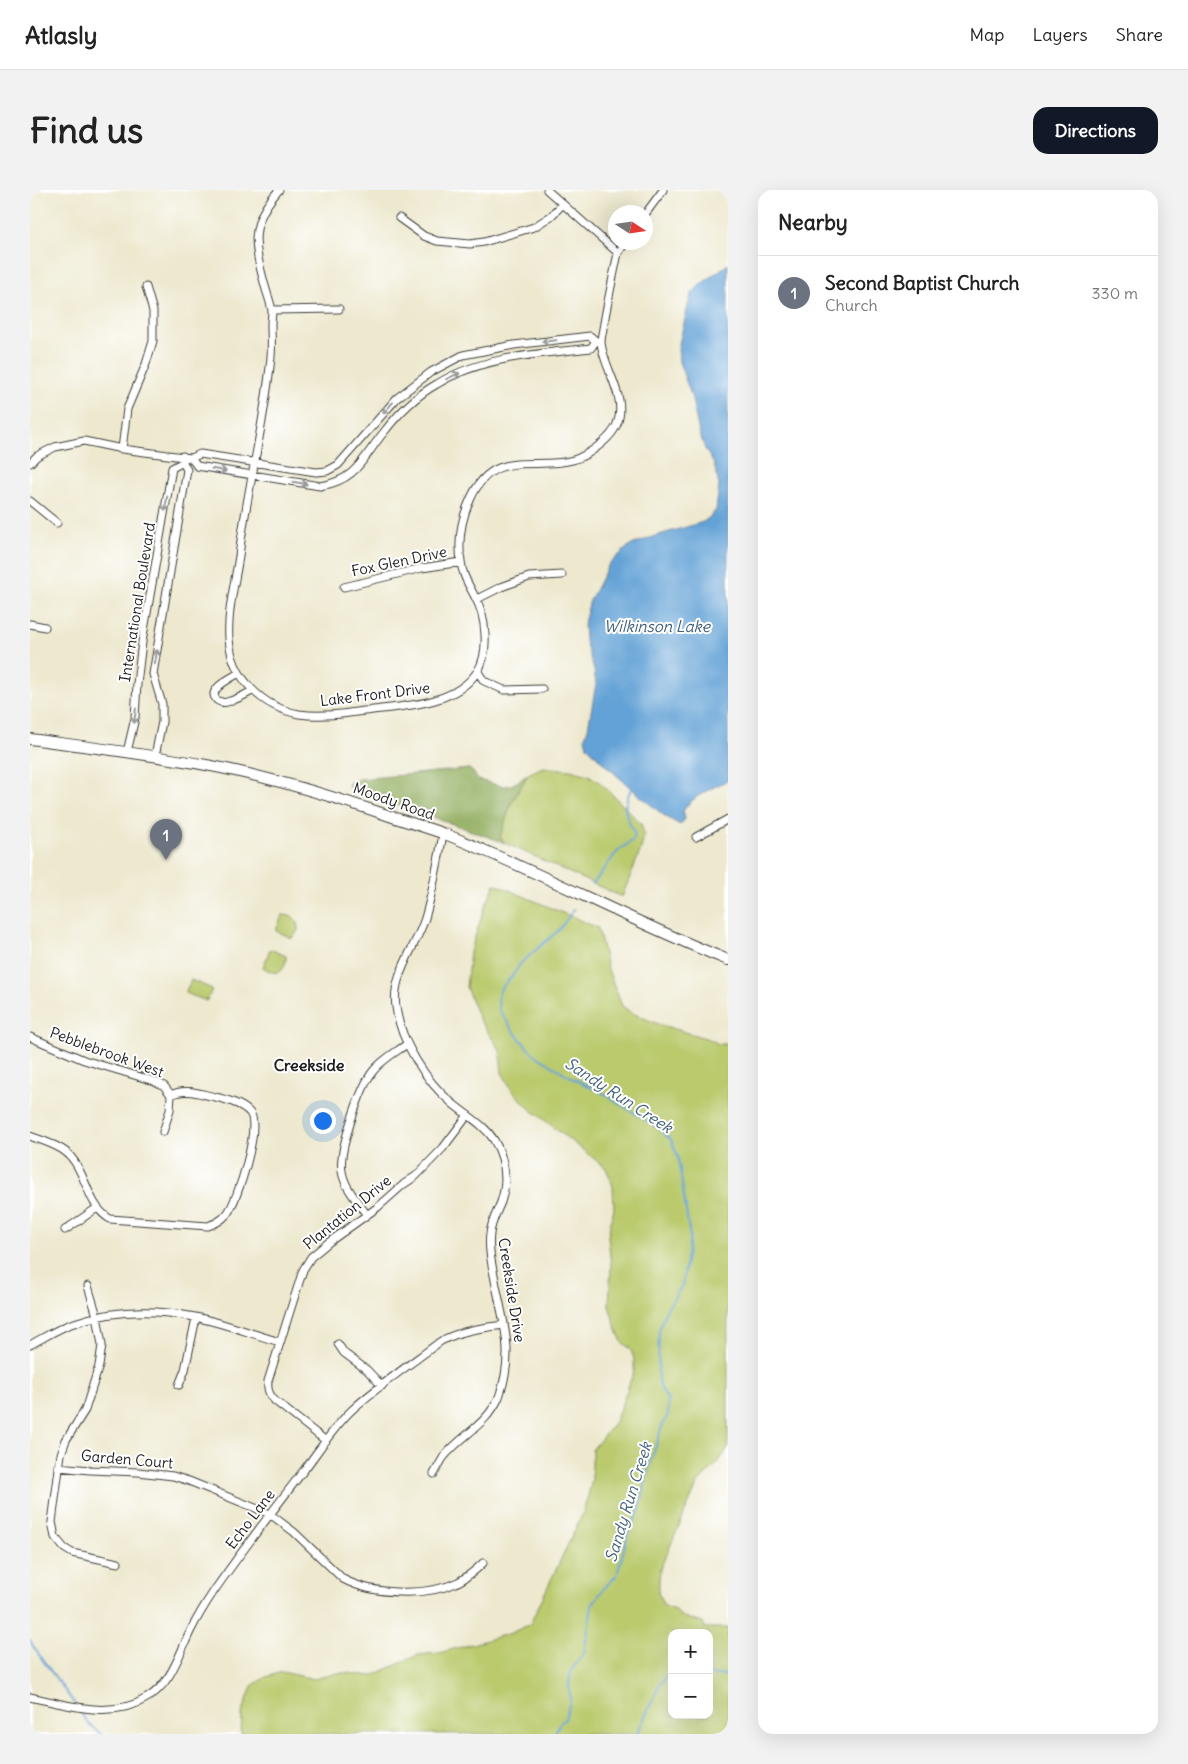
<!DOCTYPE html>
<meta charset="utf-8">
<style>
body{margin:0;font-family:Delius,sans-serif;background:#f2f2f2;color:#222}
.controls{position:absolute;right:15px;bottom:15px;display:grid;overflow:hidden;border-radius:10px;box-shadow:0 5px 20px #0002}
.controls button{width:45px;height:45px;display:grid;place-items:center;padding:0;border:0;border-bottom:1px solid #e0e0e0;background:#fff;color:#222;font:25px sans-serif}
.compass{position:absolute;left:578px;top:15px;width:45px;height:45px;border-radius:50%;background:#fff;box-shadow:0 5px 20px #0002;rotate:102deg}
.you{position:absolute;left:292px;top:930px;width:18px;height:18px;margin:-12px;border:4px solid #fff;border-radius:50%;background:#1a73e8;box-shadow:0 0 0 8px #1a73e833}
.badge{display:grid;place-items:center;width:32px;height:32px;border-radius:50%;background:#111827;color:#fff;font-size:16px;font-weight:700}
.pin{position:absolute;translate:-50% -41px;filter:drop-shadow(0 1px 2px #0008)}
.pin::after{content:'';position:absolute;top:26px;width:18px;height:15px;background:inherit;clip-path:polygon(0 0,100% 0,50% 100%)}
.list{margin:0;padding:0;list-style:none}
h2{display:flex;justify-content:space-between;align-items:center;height:65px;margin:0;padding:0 20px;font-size:21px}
h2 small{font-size:16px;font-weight:400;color:#767676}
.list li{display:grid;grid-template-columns:32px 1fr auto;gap:15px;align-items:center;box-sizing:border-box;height:75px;padding:0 20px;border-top:1px solid #e0e0e0}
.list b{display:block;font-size:19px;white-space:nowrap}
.list p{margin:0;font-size:16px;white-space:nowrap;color:#767676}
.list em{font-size:16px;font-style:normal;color:#767676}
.map{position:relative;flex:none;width:698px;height:1544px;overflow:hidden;border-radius:15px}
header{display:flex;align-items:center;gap:30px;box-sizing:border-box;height:70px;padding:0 25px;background:#fff;border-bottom:1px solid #e0e0e0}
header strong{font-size:24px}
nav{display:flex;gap:28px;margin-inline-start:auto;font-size:18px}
.intro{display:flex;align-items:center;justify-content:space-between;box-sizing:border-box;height:120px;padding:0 30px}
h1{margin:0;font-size:35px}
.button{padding:12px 22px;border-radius:15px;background:#111827;color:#fff;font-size:18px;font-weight:700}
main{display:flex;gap:30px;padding:0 30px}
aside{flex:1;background:#fff;border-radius:15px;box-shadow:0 5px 20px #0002}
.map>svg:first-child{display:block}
.green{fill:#baca6d;stroke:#6b7344;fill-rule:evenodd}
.forest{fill:#93ae60;stroke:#58653e}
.water{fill:#64a2d6;stroke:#405f79}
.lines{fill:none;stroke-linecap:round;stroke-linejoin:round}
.stream{stroke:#64a2d6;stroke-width:2}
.minor-casing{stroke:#3b3b37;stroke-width:9}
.secondary-casing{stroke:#3b3b37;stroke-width:12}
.minor{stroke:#fff;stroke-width:7}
.secondary{stroke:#fff;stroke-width:10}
.oneway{stroke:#999}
.labels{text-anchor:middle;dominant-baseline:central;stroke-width:4;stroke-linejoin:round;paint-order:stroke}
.street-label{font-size:15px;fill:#1c1c1c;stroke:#fff}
.water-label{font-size:16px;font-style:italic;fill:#405f79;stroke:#fff}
.neighbourhood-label{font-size:16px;font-weight:bold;fill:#1c1c1c;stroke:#fff}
</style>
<header>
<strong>Atlasly</strong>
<nav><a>Map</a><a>Layers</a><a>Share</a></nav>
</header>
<div class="intro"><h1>Find us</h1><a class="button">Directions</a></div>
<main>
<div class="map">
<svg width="698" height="1544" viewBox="0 0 698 1544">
<rect width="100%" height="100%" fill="#fff"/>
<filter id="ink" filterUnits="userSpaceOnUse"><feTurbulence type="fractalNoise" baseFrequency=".02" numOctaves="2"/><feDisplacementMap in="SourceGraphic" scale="10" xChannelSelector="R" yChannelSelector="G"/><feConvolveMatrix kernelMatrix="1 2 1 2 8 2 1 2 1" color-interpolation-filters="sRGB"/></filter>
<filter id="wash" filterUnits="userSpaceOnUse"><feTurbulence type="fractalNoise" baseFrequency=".0096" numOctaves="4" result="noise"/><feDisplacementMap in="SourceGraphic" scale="20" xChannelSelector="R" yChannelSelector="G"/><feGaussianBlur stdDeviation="1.12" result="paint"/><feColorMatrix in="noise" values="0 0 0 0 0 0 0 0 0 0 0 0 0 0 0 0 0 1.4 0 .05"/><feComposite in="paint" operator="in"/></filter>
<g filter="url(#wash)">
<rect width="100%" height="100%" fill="#ede8ce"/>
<path class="green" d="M513 577 540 580 559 585 573 595 611 634 614 645 611 659 592 707 475 653 470 647 481 614 498 584Z
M465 694 568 738 577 777 592 816 602 823 628 834 682 850 688 854H696L698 855V1258L688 1273 668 1293 630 1379 628 1403 634 1416 646 1420 650 1426 673 1433 675 1438H698V1544H211L212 1524 222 1496 236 1487 252 1482 284 1489 308 1483H318L342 1486 388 1465 409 1463 457 1450 481 1443 500 1434 553 1323 562 1291V1260L585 1232 604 1181V1169L601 1160 592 1152 586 1138 579 1116 581 1076 578 1046 584 1018 583 996 576 978 499 918 483 901 472 883 470 860 449 829 436 797 440 762 455 717ZM642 1443H679V1525H642Z
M252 725 262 726 268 732V741L262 748 246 741Z
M240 759 256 766C256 783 246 787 233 777Z
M161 790 182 799 177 811 155 803Z"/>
<path class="forest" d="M439 579 443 582 448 590C475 596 475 602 498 584L481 614 470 647 475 653 362 612 319 598 318 595 320 592 329 589Z"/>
<path class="water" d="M698 74V590C683 598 662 606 653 621L655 629 650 635 636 627 611 607 574 574 557 556 555 547 558 538 566 494 564 480 555 451 554 433 560 410 579 374 599 356 622 347 673 332 680 327 686 320 689 295 684 274 675 259 669 242 661 205 649 172 648 158 659 112 662 103 671 94Z"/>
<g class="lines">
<path class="stream" d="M563 694 587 662 604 649 605 645C595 625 591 618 602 597
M0 1450 4 1458 44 1513
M679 1485H698
M48 1519 59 1535 71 1544
M524 1544 531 1532 535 1529 540 1512 539 1494 541 1481 554 1463 562 1415 574 1398 587 1385 598 1344 610 1319 617 1285 632 1236 638 1225V1211L631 1199 628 1190 629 1140 636 1120 652 1096 660 1047 648 967 641 950 628 938 571 902 544 889 503 864 485 843 469 820 468 807 471 798 483 785 491 773 529 740 544 719
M607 1544 630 1494 642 1481"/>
</g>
</g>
<g filter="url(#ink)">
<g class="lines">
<g class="minor-casing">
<path id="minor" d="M249 0C218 34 224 55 235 96 237 104 241 113 242 121 242 126 241 130 241 134 241 145 242 156 241 167 235 233 217 299 209 366 205 393 197 422 199 449 202 488 232 517 269 524 291 527 313 524 334 521 371 516 424 516 447 482 460 463 456 426 445 407 439 395 432 385 431 371 428 350 432 327 441 308 464 257 503 281 543 270 554 267 562 261 571 254 577 249 584 242 587 234 598 208 574 179 571 153 571 147 573 140 574 133 578 110 583 87 588 63L517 0
M616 23 633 0
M369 28 394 46 407 51 440 54 454 52 504 37 521 26 532 15
M588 63 596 52
M242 120 309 119
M92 259 97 219 116 174 123 151V121L116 97
M161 268 167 276 290 296C327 290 332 269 354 242 368 224 387 205 407 194 452 166 510 164 561 158L566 151
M0 273 7 266 25 257 54 251 92 259 161 268 170 264 286 282 297 281 308 275 367 208 401 182 433 165 484 155 560 146 566 151H571
M0 311 27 333
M314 397 392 378 431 372
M447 409 471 397 499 387 532 385
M0 434 15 437
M448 482 454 491 474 500 512 499
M209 483C203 487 177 499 186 509 188 512 194 513 197 512 205 510 215 505 222 501
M97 562 105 528 107 494 112 452 142 278 153 272
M125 566 132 532V514L123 484 157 280 153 272V266
M666 647 698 629
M0 847 54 870 124 891 134 896 141 905
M133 942 140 920 141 905
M0 946C13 951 32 956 41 967 57 985 57 1015 80 1029L178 1036C186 1033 191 1031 197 1024 208 1010 231 937 220 923 212 913 193 909 181 906 168 903 154 898 141 905
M337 1025C328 1012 314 997 312 981 308 962 331 895 344 880 353 869 366 862 377 854
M35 1040 67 1018
M58 1096 67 1126 72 1155 69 1176 55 1220 36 1250 31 1264 22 1332 25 1347 34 1358 42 1363 88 1373
M308 1154 314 1163 337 1180 352 1196
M0 1155C13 1148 27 1139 41 1134 80 1120 124 1119 165 1127 194 1133 222 1144 250 1152
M149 1195 155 1180 166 1128
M296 1251 245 1211C239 1204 237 1200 238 1191L273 1080 281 1067 299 1052 348 1017 374 994 386 986 413 958 438 925
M28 1277 60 1280 108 1282 143 1286 159 1291 240 1324 264 1342 313 1389C343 1405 397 1407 428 1392 437 1387 445 1381 453 1373
M404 1284C407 1279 410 1273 413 1268 430 1246 458 1234 469 1207 486 1161 472 1130 464 1085 461 1072 458 1057 460 1044 461 1032 467 1022 471 1012 478 991 475 969 464 950 454 934 436 925 422 913 396 892 370 850 366 817 361 786 386 757 395 728 403 701 408 672 413 644
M0 1507C38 1515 81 1530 117 1508 142 1493 149 1464 161 1440 168 1426 176 1413 184 1401 213 1359 244 1319 274 1280 290 1259 305 1235 324 1218 351 1194 382 1173 411 1151 432 1140 451 1138 474 1135"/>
</g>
<g class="secondary-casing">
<path id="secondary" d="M0 549C59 557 117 564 176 575 236 586 295 604 354 624 374 631 395 637 415 644 511 682 602 732 698 770"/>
</g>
<use href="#minor" class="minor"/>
<use href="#secondary" class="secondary"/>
</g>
<defs><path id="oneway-shaft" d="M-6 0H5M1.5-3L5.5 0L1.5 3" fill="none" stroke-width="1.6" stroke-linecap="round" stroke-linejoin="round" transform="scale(1.25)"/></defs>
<g class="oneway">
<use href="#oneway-shaft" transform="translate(519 151) rotate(174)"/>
<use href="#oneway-shaft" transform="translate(423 186) rotate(-24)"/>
<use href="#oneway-shaft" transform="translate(358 218) rotate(131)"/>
<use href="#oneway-shaft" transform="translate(189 280) rotate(9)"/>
<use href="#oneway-shaft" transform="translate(270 293) rotate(9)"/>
<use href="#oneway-shaft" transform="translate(136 314) rotate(99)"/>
<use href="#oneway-shaft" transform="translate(126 467) rotate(-80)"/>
<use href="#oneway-shaft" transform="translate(105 526) rotate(97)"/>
</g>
</g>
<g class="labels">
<g class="street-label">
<text transform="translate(369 371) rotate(-12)">Fox Glen Drive</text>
<text transform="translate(107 412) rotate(-81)">International Boulevard</text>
<text transform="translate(345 504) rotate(-7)">Lake Front Drive</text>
<text transform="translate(364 611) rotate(19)">Moody Road</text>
<text transform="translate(77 862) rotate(20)">Pebblebrook West</text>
<text transform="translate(317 1022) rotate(-39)">Plantation Drive</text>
<text transform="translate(482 1100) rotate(81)">Creekside Drive</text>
<text transform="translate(97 1269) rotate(5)">Garden Court</text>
<text transform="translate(220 1329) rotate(-53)">Echo Lane</text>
</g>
<g class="water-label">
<text x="627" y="436">Wilkinson Lake</text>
<text transform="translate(589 905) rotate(33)">Sandy Run Creek</text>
<text transform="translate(598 1312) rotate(-73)">Sandy Run Creek</text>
</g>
<g class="neighbourhood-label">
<text x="279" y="875">Creekside</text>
</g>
</g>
</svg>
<div class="controls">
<button>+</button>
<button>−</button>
</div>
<svg class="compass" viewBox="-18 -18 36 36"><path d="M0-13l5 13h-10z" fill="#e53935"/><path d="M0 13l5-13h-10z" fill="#767676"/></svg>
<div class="you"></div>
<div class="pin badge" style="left:136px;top:670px;background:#6b7280">1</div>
</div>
<aside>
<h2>Nearby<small></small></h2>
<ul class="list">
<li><span class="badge" style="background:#6b7280">1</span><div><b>Second Baptist Church</b><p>Church</p></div><em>330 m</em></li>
</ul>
</aside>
</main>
